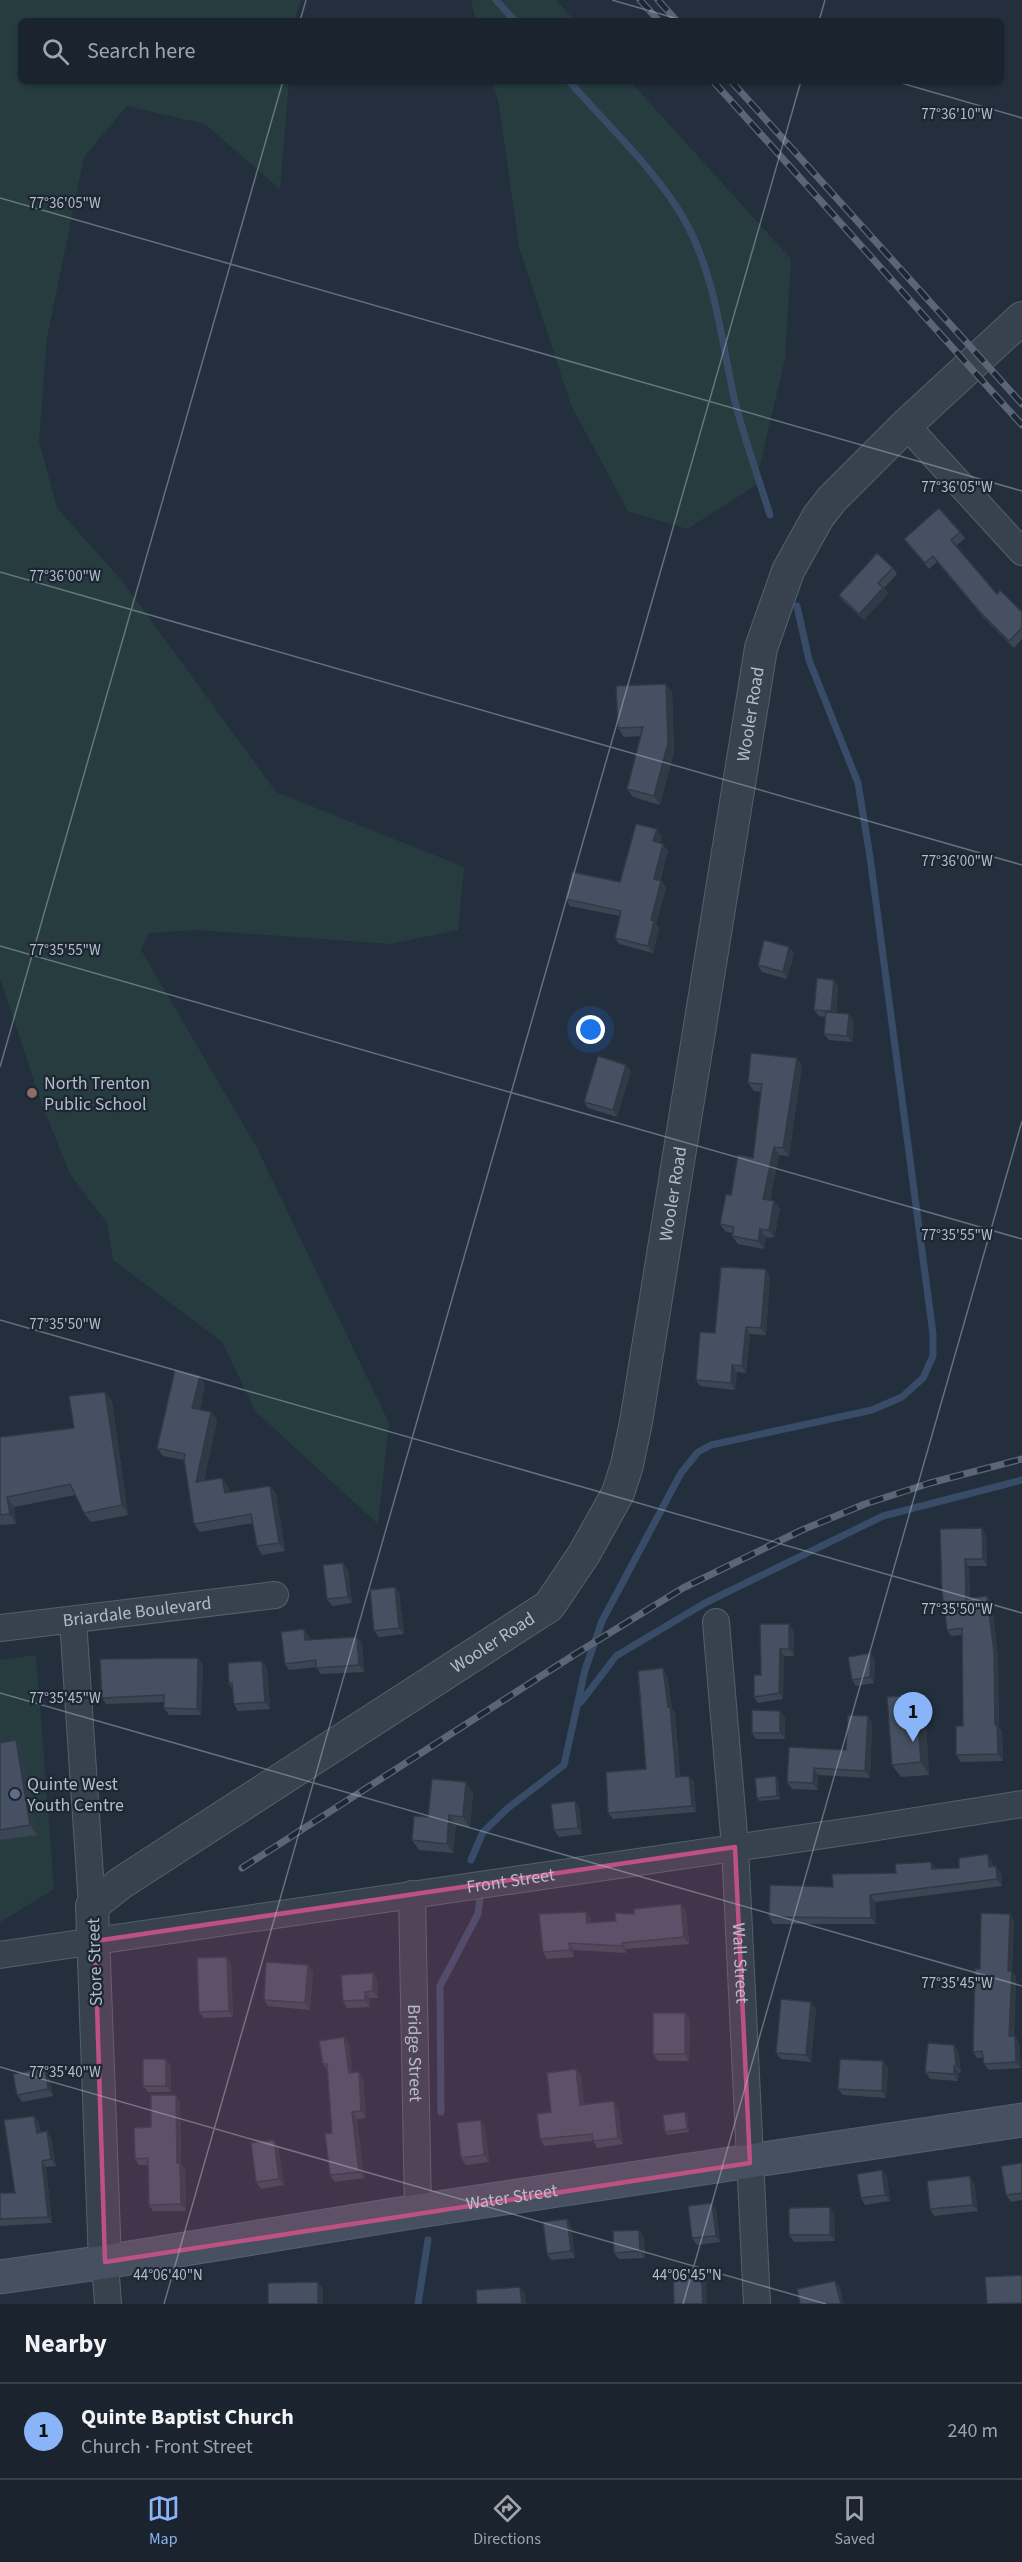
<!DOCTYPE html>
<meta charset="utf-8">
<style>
body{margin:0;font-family:"Source Sans 3",sans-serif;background:#242b36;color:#f1f3f6}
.you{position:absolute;left:591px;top:1030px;width:21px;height:21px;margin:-15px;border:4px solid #fff;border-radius:50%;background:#1a73e8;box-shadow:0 0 0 9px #1a73e833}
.badge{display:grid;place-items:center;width:39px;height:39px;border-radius:50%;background:#8ab4f8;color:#111;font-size:20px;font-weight:700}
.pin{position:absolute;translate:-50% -50px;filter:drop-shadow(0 2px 3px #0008)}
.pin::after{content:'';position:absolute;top:32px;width:21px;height:18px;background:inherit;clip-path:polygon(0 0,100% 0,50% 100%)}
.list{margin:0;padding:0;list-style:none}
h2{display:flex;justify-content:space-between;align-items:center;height:78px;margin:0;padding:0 24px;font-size:26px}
h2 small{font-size:20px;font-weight:400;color:#a0a4aa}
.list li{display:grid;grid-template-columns:39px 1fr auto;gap:18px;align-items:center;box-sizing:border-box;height:96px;padding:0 24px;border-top:2px solid #39404a}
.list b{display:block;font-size:22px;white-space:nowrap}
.list p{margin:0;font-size:20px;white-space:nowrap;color:#a0a4aa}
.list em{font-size:20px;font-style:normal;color:#a0a4aa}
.icon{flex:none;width:33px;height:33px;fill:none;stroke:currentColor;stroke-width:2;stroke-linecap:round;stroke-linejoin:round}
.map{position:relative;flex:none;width:1022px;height:2304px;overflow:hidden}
.search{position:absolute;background:#1b232e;box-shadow:0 2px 4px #0004;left:18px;right:18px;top:18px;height:66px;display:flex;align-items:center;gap:15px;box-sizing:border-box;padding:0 21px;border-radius:9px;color:#a0a4aa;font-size:22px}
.sheet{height:174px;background:#1b232e}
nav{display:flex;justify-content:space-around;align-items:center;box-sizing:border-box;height:84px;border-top:2px solid #39404a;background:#1b232e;font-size:16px;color:#a0a4aa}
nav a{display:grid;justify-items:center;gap:3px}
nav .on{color:#8ab4f8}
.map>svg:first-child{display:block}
.green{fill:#263c3f}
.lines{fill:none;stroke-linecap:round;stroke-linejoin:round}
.stream{stroke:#394c67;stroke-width:7}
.minor-casing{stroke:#565f6c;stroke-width:28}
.tertiary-casing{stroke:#565f6c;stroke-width:34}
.secondary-casing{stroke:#565f6c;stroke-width:35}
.minor{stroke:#38414e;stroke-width:26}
.tertiary{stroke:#38414e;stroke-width:32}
.secondary{stroke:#465061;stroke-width:33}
.rail-casing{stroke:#5a6575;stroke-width:7}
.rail{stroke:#1d2633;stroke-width:4.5;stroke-dasharray:14;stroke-linecap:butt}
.wall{fill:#3b4654}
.shaded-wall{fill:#303945}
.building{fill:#455162;stroke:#303945;stroke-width:1.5}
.marked{fill:#bd5182;fill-opacity:0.2;stroke:#bd5182;stroke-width:4.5;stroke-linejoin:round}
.ticks{fill:none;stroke:#b4bcc9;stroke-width:1.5;stroke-opacity:0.45}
.education-dot{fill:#8d6e63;stroke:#1d2633;stroke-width:2}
.service-dot{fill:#5c6f8a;stroke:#1d2633;stroke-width:2}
.labels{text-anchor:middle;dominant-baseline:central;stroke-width:4.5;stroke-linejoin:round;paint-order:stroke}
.street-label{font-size:18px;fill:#b4bcc9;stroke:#1d2633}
.poi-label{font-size:18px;fill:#b4bcc9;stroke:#1d2633;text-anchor:start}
.ticks-label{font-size:15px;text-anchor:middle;fill:#b4bcc9;stroke:#1d2633;stroke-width:4.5;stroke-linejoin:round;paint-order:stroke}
</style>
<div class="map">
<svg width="1022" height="2304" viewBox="0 0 1022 2304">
<rect width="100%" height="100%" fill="#242f3e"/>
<path class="green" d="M0 0H301L294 21H21V81H289L280 189 205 124 127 106 84 157 47 338 39 441 57 508 123 582 276 792 464 867 458 930 390 944 198 930 149 933 141 950 257 1148 389 1423 378 1524 256 1412 222 1342 113 1260 107 1223 70 1174 42 1105 0 978Z
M471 0H556L575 21H476Z
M493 81H630L791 259 785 359 755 486 687 529 628 511 571 405 519 247 499 105Z
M36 1655 54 1889 0 1922V1660Z"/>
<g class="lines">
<path class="stream" d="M496 0 515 21
M569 81C606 124 658 172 685 221 715 275 721 338 734 397 743 436 758 476 770 515
M581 1702 616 1656 705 1603 883 1516 1022 1480
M471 1860 483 1832 508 1808 564 1765 585 1670 602 1621 681 1473 698 1452 711 1445 872 1410 902 1397 923 1378 933 1356V1334L870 857 858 783 809 660 797 606
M441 2112 440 1986 478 1914 480 1897
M418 2304 428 2240"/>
<g class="minor-casing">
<g id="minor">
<path d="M906 425 1022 552"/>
<path d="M73 1620 92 1906"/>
<path id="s1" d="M716 1622 735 1847 757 2304"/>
<path id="s2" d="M0 1628 275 1595"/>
<path id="s3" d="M412 1894 418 2211"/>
<path id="s4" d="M0 1955 865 1829 1022 1804"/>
<path d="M105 2262 108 2304"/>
</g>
</g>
<g class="tertiary-casing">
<g id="tertiary">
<path id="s5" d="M105 2262 92 1906 121 1883 549 1606 584 1554 618 1493 627 1465 636 1422 761 648 788 571 818 517 832 499 906 425 1022 318"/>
</g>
</g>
<g class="secondary-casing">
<g id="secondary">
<path id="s6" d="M0 2277 105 2262 418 2211 1022 2120"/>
</g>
</g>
<use href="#minor" class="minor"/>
<use href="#tertiary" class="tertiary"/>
<use href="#secondary" class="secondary"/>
<g class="rail-casing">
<path id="rail" d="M640 0 659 21
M658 0 677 21
M713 81 1022 425
M731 81 1022 404
M242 1868 577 1653 683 1588 802 1530 865 1504 930 1483 1022 1459"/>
</g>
<use href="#rail" class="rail"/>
</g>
<path class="wall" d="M960 532 965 538 956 546 997 594 1022 612V639L1014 648 984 618 937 562 929 569 904 539Z
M893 568 897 574 884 588 888 594 864 620 843 601 839 595Z
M672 692 674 752 660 805 633 797 627 789 641 736 624 737 618 728Z
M662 836 659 843 668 851 660 881H661L666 888 656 924 659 928 653 953 619 944 615 938 620 916 570 906 566 899 620 882Z
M794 953 787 979 762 972 758 965Z
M834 980 838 987 836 1013 854 1021 852 1042 829 1040 824 1034 826 1017 819 1016 814 1010Z
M626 1065 631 1071 617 1117 588 1108 584 1102Z
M802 1066 789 1156 779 1155 770 1200 774 1201 780 1209 774 1238 766 1237 764 1249 738 1244 732 1236 733 1233 726 1232 720 1224 731 1195 753 1158 761 1092 754 1091 748 1083Z
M770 1276 766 1335 750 1334 746 1373 737 1372 735 1390 700 1386 696 1380 715 1333Z
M205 1384 200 1409 211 1412 217 1420 204 1481 228 1486 229 1492 270 1486 276 1494 285 1551 262 1555 257 1546 253 1523 200 1532 194 1524 184 1460 163 1456 157 1448Z
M105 1392 112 1401 128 1515 91 1522 84 1513 75 1495 14 1507 16 1524 0 1525V1437L74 1428Z
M940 1529 986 1535 987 1566H969L970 1598 992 1603 998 1659 999 1728 1002 1731 1003 1761 961 1762 956 1755 963 1726 962 1635 951 1636 947 1630Z
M348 1569 352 1603 332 1606 327 1599Z
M395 1587 399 1593 404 1634 379 1637 374 1631Z
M789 1624 794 1631V1656H784L783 1699 758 1703 754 1697 761 1675Z
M309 1636V1639L362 1643 364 1672 321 1674 316 1667 289 1670 285 1664Z
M198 1658 203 1665 201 1715H169L164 1708V1702L106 1704 102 1698Z
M875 1659 874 1683 856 1686 852 1680Z
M262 1661 267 1667 270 1709 238 1711 234 1704 232 1688 229 1684Z
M667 1675 672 1709 675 1713 680 1777 689 1776 694 1782 696 1812 613 1819 608 1813 646 1769Z
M916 1695 925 1708 929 1775 901 1777 892 1765Z
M780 1711 785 1718V1739H756L752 1733Z
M868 1716 872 1723 870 1778 818 1775V1790L792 1789 787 1782 846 1750Z
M16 1740 22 1750 37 1835 1 1840 0 1839V1743Z
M778 1779 780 1799 759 1801 757 1798Z
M473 1792 470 1827 456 1825 453 1853 419 1850 412 1840 428 1817Z
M575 1801 579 1807 582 1834 559 1837 554 1830Z
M992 1861 993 1866 1001 1873 1002 1886 875 1902 876 1924H773L769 1917 833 1887 896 1873 936 1869 959 1868Z
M681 1904 686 1911 689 1944 626 1949V1953L574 1950V1957L547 1959 543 1952 591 1918V1923L616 1921 634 1914Z
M1014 1921 1012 1972 1016 1977 1014 2036H1015L1019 2043 1021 2068 989 2070 984 2064 983 2058H977L973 2052 980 1969Z
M227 1957 231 1964 233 2017 204 2018 199 2012Z
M313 1971 310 2010 268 2006 264 2000Z
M373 1973 377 1980 378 1998H369L370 2007 347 2008 343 2001Z
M811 2002 816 2009 811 2062 781 2059 776 2053Z
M685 2013 690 2019 689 2061H658L653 2054Z
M349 2044 352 2073 359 2072 363 2079 366 2118 357 2119 364 2178 335 2182 330 2175 332 2133 328 2071 323 2064Z
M958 2051 961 2072 959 2073 958 2081 930 2079 925 2072Z
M883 2061 888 2068 886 2098 843 2095 838 2089Z
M171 2065V2092H148L143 2086Z
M576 2069 581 2076 584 2105 618 2108 623 2144 597 2148 593 2141 544 2146 540 2139 551 2112Z
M49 2075 53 2096 22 2102 17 2095Z
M176 2095 180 2101 181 2164 185 2169 186 2211H153L149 2205 148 2165H139L135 2159 151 2127Z
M687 2115 689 2132 667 2135 665 2132Z
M481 2120 485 2127 489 2162 466 2165 461 2158Z
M39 2122 40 2132 51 2138 56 2166 46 2167 52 2223 0 2226V2193H15Z
M278 2146 284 2185 261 2189 256 2182Z
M1022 2163V2200L1011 2202 1006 2195Z
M882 2170 887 2177 890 2201 865 2205 861 2198Z
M974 2183 978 2211 934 2216 930 2209Z
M712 2203 716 2210 720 2242 697 2245 692 2238Z
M834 2214 835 2241 794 2242 789 2235Z
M567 2219 571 2226 575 2258 551 2260 547 2254Z
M639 2230 644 2237 645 2258 619 2259 614 2253Z"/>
<path class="shaded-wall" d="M883 588 888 594 864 620 859 614Z
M666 684 672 692 674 752 660 805 654 796Z
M657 829 662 836 658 848 653 841Z
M663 844 668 851 658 885 654 879Z
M661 881 666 888 656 924 659 928 653 953 648 946 651 920Z
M789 947 794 953 787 979 783 972Z
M834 980 838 987 835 1018 831 1011Z
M849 1014 854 1021 852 1042 847 1036Z
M797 1058 802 1066 789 1156 783 1148Z
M626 1065 631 1071 617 1117 613 1110Z
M774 1147 779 1155 769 1207 763 1199Z
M774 1201 780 1209 774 1238 769 1230Z
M760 1229 766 1237 764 1249 758 1241Z
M766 1269 770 1276 766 1335 761 1328Z
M746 1327 750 1334 746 1373 742 1366Z
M732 1365 737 1372 735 1390 731 1383Z
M200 1376 205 1384 198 1416 192 1408Z
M105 1392 112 1401 128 1515 122 1505Z
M211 1412 217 1420 202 1490 196 1482Z
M222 1478 228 1486 230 1501 225 1493Z
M270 1486 276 1494 285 1551 279 1543Z
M7 1497 14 1507 16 1524 10 1514Z
M982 1528 986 1535 987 1566 983 1559Z
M965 1559 969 1566 970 1605 966 1599Z
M343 1563 348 1569 352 1603 348 1597Z
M395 1587 399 1593 404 1634 399 1628Z
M987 1596 992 1603 998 1659 999 1728 1002 1731 1003 1761 998 1754 995 1725Z
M789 1624 794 1631V1656L789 1649Z
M304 1629 309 1636 310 1646 305 1640Z
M357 1637 362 1643 364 1672 359 1665Z
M780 1649 784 1656 783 1699 779 1693Z
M871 1653 875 1659 874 1683 870 1677Z
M198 1658 203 1665 201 1715 197 1709Z
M262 1661 267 1667 270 1709 265 1702Z
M663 1668 667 1675 672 1709 675 1713 681 1784 676 1777Z
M916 1695 925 1708 929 1775 921 1762Z
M780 1711 785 1718V1739L780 1733Z
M868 1716 872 1723 870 1778 865 1771Z
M16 1740 22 1750 37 1835 30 1825Z
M814 1768 818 1775V1790L813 1783Z
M689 1776 694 1782 696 1812 692 1806Z
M776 1776 778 1779 780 1799 777 1796Z
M466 1782 473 1792 470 1827 463 1817Z
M575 1801 579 1807 582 1834 578 1828Z
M449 1815 456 1825 453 1853 447 1844Z
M988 1854 992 1861 994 1873 989 1867Z
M931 1862 936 1868V1876L932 1869Z
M996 1866 1001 1873 1002 1886 997 1879Z
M870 1895 875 1902 876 1924 871 1918Z
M681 1904 686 1911 689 1944 684 1937Z
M586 1912 591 1918 592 1929 587 1923Z
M1010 1914 1014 1921 1012 1972 1016 1977 1013 2043 1009 2036 1008 1971Z
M569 1943 574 1950V1957L570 1950Z
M622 1943 626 1949V1953L622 1946Z
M227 1957 231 1964 233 2017 229 2011Z
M308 1965 313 1971 310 2010 305 2003Z
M373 1973 377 1980 378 1998 373 1991Z
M365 1992 369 1998 370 2007 365 2000Z
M811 2002 816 2009 811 2062 806 2055Z
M685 2013 690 2019 689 2061 685 2054Z
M1015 2036 1019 2043 1021 2068 1016 2062Z
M344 2037 349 2044 353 2080 349 2073Z
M954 2045 958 2051 961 2072 956 2066Z
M166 2059 171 2065V2092L166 2086Z
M883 2061 888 2068 886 2098 882 2091Z
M954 2066 959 2073 958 2081 954 2074Z
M45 2068 49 2075 53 2096 48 2089Z
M576 2069 581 2076 585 2112 580 2105Z
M359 2072 363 2079 366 2118 361 2111Z
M176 2095 180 2101 181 2164 185 2169 186 2211 181 2204 177 2163Z
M614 2101 618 2108 623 2144 618 2138Z
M352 2112 357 2119 364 2178 359 2172Z
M685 2112 687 2115 689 2132 687 2129Z
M34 2116 39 2122 42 2140 37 2133Z
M481 2120 485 2127 489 2162 484 2155Z
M47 2131 51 2138 56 2166 51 2159Z
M274 2140 278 2146 284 2185 279 2179Z
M42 2161 46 2167 52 2223 48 2217Z
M882 2170 887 2177 890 2201 885 2195Z
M970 2176 974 2183 978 2211 973 2205Z
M712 2203 716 2210 720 2242 716 2236Z
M830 2207 834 2214 835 2241 830 2235Z
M567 2219 571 2226 575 2258 571 2251Z
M639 2230 644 2237 645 2258 640 2251Z
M701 2269 706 2275 707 2304H703Z
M835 2281 840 2287 844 2304H841Z
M318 2282 323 2289V2304H318Z
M520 2287 525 2294 526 2304H522Z"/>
<path class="building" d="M939 508 960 532 951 540 997 594 1000 590 1022 612V628L1009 641 979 611 933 556 925 563 904 539Z
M877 553 893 568 878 583 883 588 859 614 839 595Z
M666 684 668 743 654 796 627 789 643 727 618 728 616 686Z
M636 824 657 829 653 841 663 844 654 879 661 881 651 920 654 921 648 946 615 938 621 911 566 899 572 872 620 882Z
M764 940 789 947 783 972 758 965Z
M817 978 834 980 831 1011 814 1010Z
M826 1012 849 1014 847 1036 824 1034Z
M751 1053 797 1058 783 1148 774 1147 763 1199 774 1201 769 1230 760 1229 758 1241 732 1236 734 1227 720 1224 726 1194 731 1195 738 1155 753 1158 762 1084 748 1083Z
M598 1056 626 1065 613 1110 584 1102Z
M721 1267 766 1269 761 1328 746 1327 742 1366 732 1365 731 1383 696 1380 700 1332 715 1333Z
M175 1370 200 1376 192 1408 211 1412 196 1482 222 1478 225 1493 270 1486 279 1543 257 1546 251 1514 194 1524 184 1459 185 1454 157 1448Z
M105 1392 122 1505 84 1513 70 1484 7 1497 10 1514 0 1515V1437L74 1428 69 1396Z
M982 1528 983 1559H965L966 1599 987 1596 994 1652 995 1725H997L998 1754 956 1755V1726H963L962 1628 947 1630 942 1591 940 1529Z
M343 1563 348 1597 327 1599 323 1565Z
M395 1587 399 1628 374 1631 370 1590Z
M760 1624H789V1649H780L779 1693 754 1697V1675H761Z
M304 1629 305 1640 357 1637 359 1665 316 1668V1660L285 1664 281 1632Z
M871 1653 870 1677 852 1680 848 1657Z
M198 1658 197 1709 164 1708V1695L102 1698 100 1659Z
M262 1661 265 1702 234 1704 232 1683 229 1684 228 1663Z
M663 1668 668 1707 670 1706 676 1777 689 1776 692 1806 608 1813 606 1772 646 1769 638 1671Z
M916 1695 921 1762 892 1765 887 1697Z
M752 1710 780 1711V1733H752Z
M848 1715 868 1716 865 1771 814 1768 813 1783 787 1782 789 1747 846 1750Z
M16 1740 30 1825 0 1830V1743Z
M776 1776 777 1796 757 1798 755 1778Z
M432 1779 466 1782 463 1817 449 1815 447 1844 412 1840 414 1816 428 1817Z
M575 1801 578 1828 554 1830 551 1804Z
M988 1854 989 1867 996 1866 997 1879 870 1895 871 1918 769 1917 770 1885 833 1887 832 1874 896 1873 895 1864 931 1862 932 1869 959 1868V1858Z
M681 1904 684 1937 622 1943V1946L569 1943 570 1950 543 1952 539 1914 586 1912 587 1923 616 1921 615 1913 634 1914V1909Z
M981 1913 1010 1914 1008 1971H1012L1009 2036H1015L1016 2062 984 2064 982 2051 973 2052 975 1969H980Z
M227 1957 229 2011 199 2012 197 1958Z
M266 1962 308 1965 305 2003 264 2000Z
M373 1973V1991L365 1992V2000L343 2001 341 1975Z
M781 1999 811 2002 806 2055 776 2053Z
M653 2013H685V2054H653Z
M344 2037 349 2073 359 2072 361 2111 352 2112 359 2172 330 2175 325 2134 332 2133 327 2064H323L319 2041Z
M928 2043 954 2045 956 2066H954V2074L925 2072Z
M143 2059H166V2086H143Z
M840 2059 883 2061 882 2091 838 2089Z
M45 2068 48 2089 17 2095 13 2074Z
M576 2069 580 2105 614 2101 618 2138 593 2141 592 2134 540 2139 537 2114 551 2112 547 2073Z
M151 2095H176L177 2163 180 2162 181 2204 149 2205 148 2158 135 2159 134 2128 151 2127Z
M685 2112 687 2129 665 2132 663 2115Z
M34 2116 37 2133 47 2131 51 2159 42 2161 48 2217 0 2219V2193H15L4 2120Z
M481 2120 484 2155 461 2158 457 2123Z
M274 2140 279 2179 256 2182 251 2143Z
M1022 2163V2193L1006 2195 1001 2166Z
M882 2170 885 2195 861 2198 857 2174Z
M970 2176 973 2205 930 2209 927 2181Z
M712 2203 716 2236 692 2238 688 2206Z
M830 2207V2235H789V2208Z
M567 2219 571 2251 547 2254 543 2222Z
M639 2230 640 2251 614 2253 613 2231Z
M701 2269 703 2304H674L673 2270Z
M1022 2275V2303L987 2304 985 2277Z
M835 2281 841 2304H800L797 2289Z
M318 2282V2304H268V2283Z
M520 2287 522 2304H477L476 2290Z"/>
<path class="marked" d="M735 1847 750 2163 105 2262 95 1941Z"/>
<path class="ticks" d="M612 0 685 21M300 21 306 0M819 21 825 0M894 81 1022 118M0 198 1022 491M0 572 1022 865M0 946 1022 1239M0 1067 283 81M0 1320 1022 1613M0 1693 1022 1986M0 2067 826 2304M164 2304 801 81M683 2304 1022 1121"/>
<circle class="education-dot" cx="32" cy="1093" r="6"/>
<circle class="service-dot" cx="15" cy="1794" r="6"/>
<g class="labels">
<g class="street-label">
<text stroke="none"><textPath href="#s5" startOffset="1826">Wooler Road</textPath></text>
<text stroke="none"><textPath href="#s5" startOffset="1340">Wooler Road</textPath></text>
<text stroke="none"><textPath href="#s2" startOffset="138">Briardale Boulevard</textPath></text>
<text stroke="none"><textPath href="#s5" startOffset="836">Wooler Road</textPath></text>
<text stroke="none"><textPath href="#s4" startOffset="516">Front Street</textPath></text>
<text transform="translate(95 1962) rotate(-92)">Store Street</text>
<text stroke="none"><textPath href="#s1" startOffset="342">Wall Street</textPath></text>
<text stroke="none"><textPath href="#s3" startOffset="159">Bridge Street</textPath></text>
<text stroke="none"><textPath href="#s6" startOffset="518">Water Street</textPath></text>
</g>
<g class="poi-label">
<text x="44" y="1083">North Trenton<tspan x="44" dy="21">Public School</tspan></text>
<text x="27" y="1784">Quinte West<tspan x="27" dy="21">Youth Centre</tspan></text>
</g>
</g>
<g class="ticks-label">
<text x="957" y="119">77°36'10"W</text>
<text x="65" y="208">77°36'05"W</text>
<text x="957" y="492">77°36'05"W</text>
<text x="65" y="581">77°36'00"W</text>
<text x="957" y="866">77°36'00"W</text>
<text x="65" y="955">77°35'55"W</text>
<text x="957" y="1240">77°35'55"W</text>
<text x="65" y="1329">77°35'50"W</text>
<text x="957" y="1614">77°35'50"W</text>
<text x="65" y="1703">77°35'45"W</text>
<text x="957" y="1988">77°35'45"W</text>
<text x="65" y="2077">77°35'40"W</text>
<text x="168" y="2280">44°06'40"N</text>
<text x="687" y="2280">44°06'45"N</text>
</g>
</svg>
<div class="you"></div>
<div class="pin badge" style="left:913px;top:1742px">1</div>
<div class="search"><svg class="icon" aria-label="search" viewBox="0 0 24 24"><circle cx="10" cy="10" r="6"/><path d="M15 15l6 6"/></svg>Search here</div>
</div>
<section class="sheet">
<h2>Nearby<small></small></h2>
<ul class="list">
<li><span class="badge">1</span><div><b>Quinte Baptist Church</b><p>Church · Front Street</p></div><em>240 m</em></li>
</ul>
</section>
<nav>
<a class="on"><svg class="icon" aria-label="map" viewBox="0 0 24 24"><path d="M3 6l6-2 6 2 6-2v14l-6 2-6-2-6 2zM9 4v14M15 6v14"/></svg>Map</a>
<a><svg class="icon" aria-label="directions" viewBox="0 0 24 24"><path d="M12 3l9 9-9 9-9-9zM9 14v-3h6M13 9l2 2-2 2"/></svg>Directions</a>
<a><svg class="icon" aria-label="saved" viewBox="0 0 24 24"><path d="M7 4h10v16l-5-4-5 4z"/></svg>Saved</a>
</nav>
